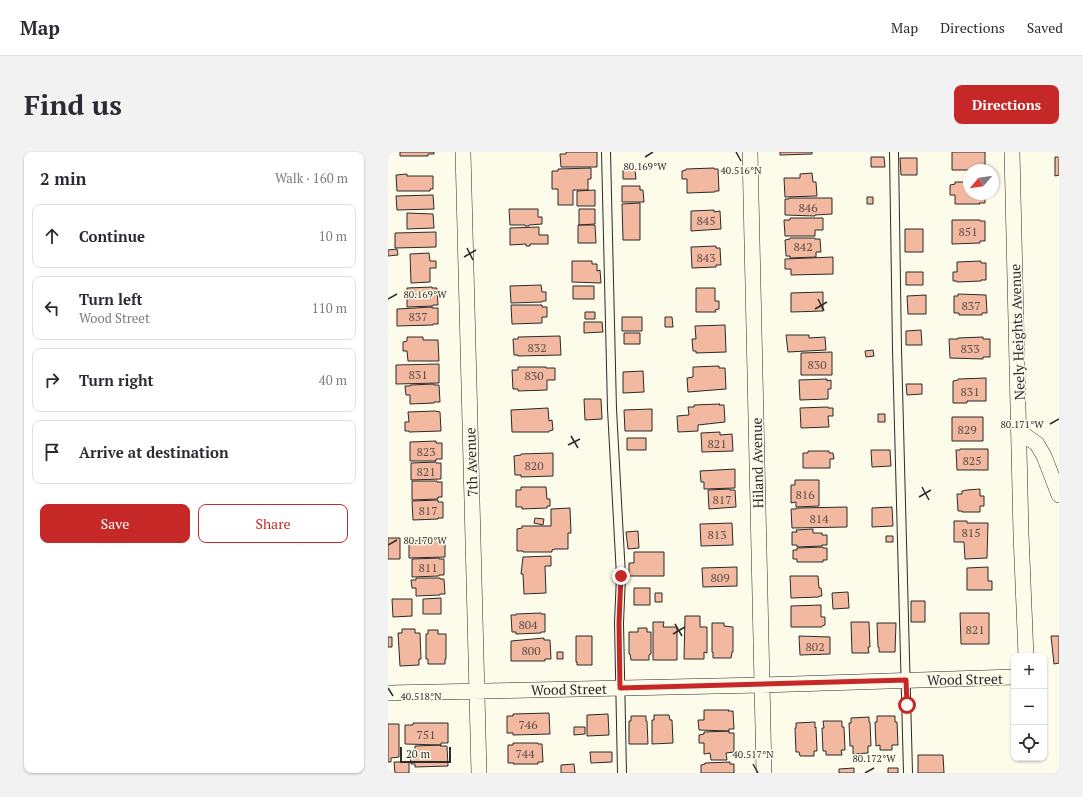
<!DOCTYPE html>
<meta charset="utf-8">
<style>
body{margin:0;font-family:"PT Serif",serif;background:#f2f2f3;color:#2b2b33}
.controls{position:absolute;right:12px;bottom:12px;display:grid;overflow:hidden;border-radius:8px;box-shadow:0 1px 3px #0004}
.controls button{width:36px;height:36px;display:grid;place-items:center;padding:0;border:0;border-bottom:1px solid #e1e1e2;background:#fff;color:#2b2b33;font:20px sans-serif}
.compass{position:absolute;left:575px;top:12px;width:36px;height:36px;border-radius:50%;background:#fff;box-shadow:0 1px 3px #0004;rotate:241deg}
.scale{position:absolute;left:12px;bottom:10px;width:51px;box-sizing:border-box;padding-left:4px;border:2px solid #2b2b2b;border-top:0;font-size:11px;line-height:14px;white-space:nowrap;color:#2b2b2b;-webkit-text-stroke:3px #fdfbea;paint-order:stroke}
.stop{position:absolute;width:12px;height:12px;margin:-9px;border:3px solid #c62828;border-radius:50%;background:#fff}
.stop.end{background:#c62828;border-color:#fff;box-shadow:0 1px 4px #0008}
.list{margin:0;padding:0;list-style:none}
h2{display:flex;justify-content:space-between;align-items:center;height:52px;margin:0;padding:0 16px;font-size:17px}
h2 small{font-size:13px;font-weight:400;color:#7c7c81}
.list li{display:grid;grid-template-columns:26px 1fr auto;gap:12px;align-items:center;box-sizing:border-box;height:64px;margin:0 8px 8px;padding:0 8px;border:1px solid #e1e1e2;border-radius:8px}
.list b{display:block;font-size:15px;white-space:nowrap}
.list p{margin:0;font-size:13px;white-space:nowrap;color:#7c7c81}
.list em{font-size:13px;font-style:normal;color:#7c7c81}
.actions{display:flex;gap:8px;padding:12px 16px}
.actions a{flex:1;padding:9px 0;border:1px solid #c62828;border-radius:8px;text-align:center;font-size:14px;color:#c62828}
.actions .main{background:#c62828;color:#fff}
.icon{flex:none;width:22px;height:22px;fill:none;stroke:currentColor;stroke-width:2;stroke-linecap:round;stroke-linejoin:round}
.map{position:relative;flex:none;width:671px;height:621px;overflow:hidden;border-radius:8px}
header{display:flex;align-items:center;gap:24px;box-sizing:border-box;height:56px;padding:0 20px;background:#fff;border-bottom:1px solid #e1e1e2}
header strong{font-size:19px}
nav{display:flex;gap:22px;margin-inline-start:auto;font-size:14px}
.intro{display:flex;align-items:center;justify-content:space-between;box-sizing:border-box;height:96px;padding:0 24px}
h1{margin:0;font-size:28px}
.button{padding:10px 18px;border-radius:8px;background:#c62828;color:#fff;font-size:14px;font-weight:700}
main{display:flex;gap:24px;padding:0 24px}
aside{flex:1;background:#fff;border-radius:8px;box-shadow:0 1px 3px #0004}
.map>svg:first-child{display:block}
.building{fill:#f2b8a0;stroke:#2b2b2b}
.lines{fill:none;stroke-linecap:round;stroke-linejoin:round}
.lane-casing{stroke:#2b2b2b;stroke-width:10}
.street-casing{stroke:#2b2b2b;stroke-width:16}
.lane{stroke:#fdfbea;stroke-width:8}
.street{stroke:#fdfbea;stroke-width:15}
.route{stroke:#c62828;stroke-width:5}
.ticks{fill:none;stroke:#2b2b2b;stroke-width:1.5}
.labels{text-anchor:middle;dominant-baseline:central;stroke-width:3;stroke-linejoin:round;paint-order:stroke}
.number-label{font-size:12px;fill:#5d4e48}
.street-label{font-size:14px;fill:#2b2b2b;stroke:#fdfbea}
.ticks-label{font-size:10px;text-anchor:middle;fill:#2b2b2b;stroke:#fdfbea;stroke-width:3;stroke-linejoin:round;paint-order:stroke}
</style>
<header>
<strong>Map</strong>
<nav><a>Map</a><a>Directions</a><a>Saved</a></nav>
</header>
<div class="intro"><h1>Find us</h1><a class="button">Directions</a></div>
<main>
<aside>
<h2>2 min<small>Walk · 160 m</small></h2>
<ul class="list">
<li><svg class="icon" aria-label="ahead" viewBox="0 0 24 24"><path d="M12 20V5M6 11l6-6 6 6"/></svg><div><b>Continue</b></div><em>10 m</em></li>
<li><svg class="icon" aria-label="left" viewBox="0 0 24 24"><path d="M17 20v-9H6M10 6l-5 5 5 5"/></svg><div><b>Turn left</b><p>Wood Street</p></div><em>110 m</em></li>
<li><svg class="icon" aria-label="right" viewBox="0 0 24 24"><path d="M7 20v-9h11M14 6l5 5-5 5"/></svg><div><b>Turn right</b></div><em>40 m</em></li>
<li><svg class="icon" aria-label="arrive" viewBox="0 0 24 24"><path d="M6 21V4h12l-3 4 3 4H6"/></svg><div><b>Arrive at destination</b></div></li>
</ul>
<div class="actions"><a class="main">Save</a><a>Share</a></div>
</aside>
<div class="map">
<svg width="671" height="621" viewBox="0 0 671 621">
<rect width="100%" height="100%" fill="#fdfbea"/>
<path class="building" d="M12 0H46V2H40V4H12Z
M178 0H209V15H173L172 2H178Z
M392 0H424V2L392 3Z
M564 0H597V16H591V18H564Z
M483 5H496L497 15H483Z
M667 5H671V23L667 24Z
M512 6H529V23H513Z
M203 16V27H200V38H185V53H170V37H164V19H170V17Z
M326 16V17H330L331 39H327V40L299 41V27H294V19L298 18V17Z
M235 18H247L248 27H235Z
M424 21 425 30H428L429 44 397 45 396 26H412V22Z
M19 22V24H45V37H42V39H9L8 23Z
M567 30H581V42H597V51H591L592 52H567V43H562V33L567 32Z
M234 34H252V38H255L256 50H234Z
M207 38V54H189V39Z
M45 43 46 57 9 58 8 44Z
M479 45H485V52H479Z
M401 46H444V62L427 63V64L397 63V47H401Z
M252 51V88H235L234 52Z
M121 57H150V65H154V72L141 73V74H137V73H122Z
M191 57H207V72L191 73Z
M326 58V60L332 59 333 77 303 79V59Z
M19 61 45 62 46 76 19 77Z
M402 66H435V78H427V84H397L396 68H402Z
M564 68H592V69H597V89H592V91L564 92Z
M190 73H207L208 91H190Z
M151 75V83H160V92H142V94H138V92L122 93V76Z
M517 77H535V100H517Z
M48 80V95L7 96V81Z
M402 86H427V87H432L433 100H428V105L402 106V104H398L397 88 402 87Z
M328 94V96H332L333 113H328V115L304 116 303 95Z
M9 97 10 103 0 104V98Z
M41 101 42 109H48V116H42V130L23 131 22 102Z
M445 105V122L403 123V117H397V107Z
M184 109H204V112H209V119L212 118 213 131 184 130Z
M593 109V111H598V128H593V129L569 130V129H565V120H569V110Z
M518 120H535V133H518Z
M153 133 154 140H158V149H154V150L123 151 122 134Z
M185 134H206V147H185Z
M44 135V136H49L50 153H45V154L19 155V136Z
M308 136H327V149H331V157L327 158 328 160H308Z
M435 140V159L403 160V141Z
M570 142 598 143 599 161H594V163H571V161H566V144H570Z
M538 143V162H520L519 144Z
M123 153H154V155H159V165H154V171L124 172Z
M44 155V156H50V172H45V173L9 174V157Z
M197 160H207V167H197Z
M234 165H254V179H234Z
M277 165H284L285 175H277Z
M196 170H214L215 180 196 181Z
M337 173 338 200 308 201V199H305L304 187H308L307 174Z
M533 178 534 193H518V179Z
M236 181H252V192H236Z
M398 183H421V186L437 185 438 198 400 200Z
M172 184 173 203 130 204V203H126L125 187H130V185Z
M19 185H35V188H50L51 209H20L19 199H15V190L19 189Z
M595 185V187H602V205H595V207L562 206 561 187H570V186Z
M485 198 486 204 478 205 477 199Z
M444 200V223H413V201Z
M51 212V231L8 232V213Z
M331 214V216H337L338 237 300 240 299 226 305 225V215Z
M130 215H158V216H167V228H159V238L130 239V237H125L124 218H130Z
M255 219 256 240 235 241V220Z
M598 226V249H579V251H565V229L570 228V227Z
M439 227V229L443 228V237H440V247L412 248 411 228Z
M46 232V233H51L52 250H46V251L22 252V243H18L17 234H22V233Z
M518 232H534V242L519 243Z
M196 247H213L214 267 197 268Z
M332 252 331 253H336L337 270 310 273V279L290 280 289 264 301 263 300 255H306V253Z
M440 255V256H445V264H440L441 275 413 276 412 256Z
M160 256 161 269 164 268 165 278 161 279V280H124L123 258Z
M264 257V279H237L236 258Z
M47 259 52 260 53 279 21 280V279H17V270H21L20 260Z
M490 262H497V270H490Z
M564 265H595V289H564Z
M332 280V283L344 282 345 299 314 300 313 281Z
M239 286H258V298H239Z
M48 289V291H54V307H48V309H22V290Z
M572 297H600V318H569L568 298H572Z
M483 298H502L503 314 484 315Z
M420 299H441V301H445L446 307H442V316H415V301H420Z
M165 301V324L133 325V323H127L126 304 133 303V302Z
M48 310V311H53V327L23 328V311Z
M347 317V336L316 337V330H313L312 319Z
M407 328H431V354L408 355V350L403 351V333H407Z
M24 329H49V330H54V345H50V347L24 348Z
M133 335H158L159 347H162V354H159V356L134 357V355H128V338H133Z
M342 337V338H347L348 355 321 357 320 338Z
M592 337V344H596V354H592V360H574V359H570L569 342H574V339L579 338Z
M50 348V350H55V366H50V367L25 368 24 349Z
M459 355V375L404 376 403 357H408V356Z
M504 355 505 374 484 375V356Z
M182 356 183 381H180V397H167L164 398V400H135V399H129V377L134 376V374H163V357Z
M147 366 156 367 155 373 146 371Z
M566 369H579V371H600L599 406 577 407 576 390H566Z
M344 371 345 393 313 394 312 372Z
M425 377V381H434V383H439V393H434V394L409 395V393H404V380H409L408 378Z
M250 379 251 396 240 397 238 380Z
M498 384H505V390H498Z
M0 386H12V407H0Z
M57 388V405L21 406V389Z
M435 395V396H439V408H435V410H409V407H405V398H409V396Z
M246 400H276V424H241V411H246Z
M163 404V414H157L158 441 136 442 135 422H133L135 405Z
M51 406V407H56V423H51V424L24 425V407Z
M349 415V434L315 435 314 416Z
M600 415V429H604V438H579V416Z
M402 424H430L431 436H433L434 444H431V445L403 446Z
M28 426H52V427H56L57 442H52V443L28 444V436H24L23 428H28Z
M246 436H262V453H246Z
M460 440 461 456 445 457 444 441Z
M267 441H274V450H267Z
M53 446V462H35V447Z
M4 447H24V464L5 465Z
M523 449H537V470H523Z
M433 453V465H437V473L434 474V475H403V454Z
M153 461V462H157V480H153V481L128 482V480H124L123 463H128V462Z
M572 461H601V492H573Z
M297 464H312V475H319V501L316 500V507H296Z
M265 470H276L275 475H289V508H265Z
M463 470H481L482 495H480L481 501H464Z
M324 471H336V474L345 475V500H344L343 506H325V500H324Z
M489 471H508L507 500H491V495H490Z
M250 476H259V480H263V502L261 503V508H243L242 502H241V480H250Z
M14 477H27V481H32L33 507H31V513L12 514 10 481H14Z
M40 478H50V482H58V507H57V512H40V507H38V482H40Z
M188 484H204V513H189V510H188Z
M411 484 442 485V502L412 503Z
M663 484H671V511L666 512Z
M0 485H4V495H0Z
M156 486V488H162L163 507H157V509H123V489Z
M169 500H175V507H169Z
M316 558H341L340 559H345L346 577H341V579L311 578 310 568H316Z
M161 561 162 582 125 583V581H119V564H125V562Z
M220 562 221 583 199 584V563Z
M266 563H281L282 568H284L285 591 264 592V568H266Z
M243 564H258V569H259L260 592H241V569H243Z
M489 564H507V570H509L510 593H504V598H492V593L488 594 487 570H489Z
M481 565V570H482L483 594H480V601L465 602V594H462L461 571H463V566Z
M435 569H454V575H456L457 598H453L454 603H438V599H435L434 576H436Z
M427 570V576L428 575 429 599H426V604H412L411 600H408L407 576H408V571Z
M25 571H60V591H53V593L17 592V573H25Z
M0 572H11V605L3 606V610H0Z
M186 575H197V582L186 583Z
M341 579V581H346V600L338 601 339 608H323L322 601 316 602V591H311V583L316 582V580Z
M125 591H150V592H154L155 610H150V612H125L126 611H120V593H125Z
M53 593 52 594H59L60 614 27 615V612H23L22 603H27V594Z
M202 600H224V610L203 611Z
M530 603H555L556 621H530Z
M6 610H21V621H7Z
M342 610V612H346V621H313V613L317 612V611Z
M186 612 187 621H173V613Z
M466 616V621H451V617Z
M500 616H510V621H500Z"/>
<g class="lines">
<g class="lane-casing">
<path id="lane" d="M218 0 224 257 233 424 231 471 234 621
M506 0 509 197 520 621"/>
</g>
<g class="street-casing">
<path id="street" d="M75 0 91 621
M362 0 376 621
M624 0 633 382 638 504
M632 280 649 292 656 304 671 343
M0 541 374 533 626 525"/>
</g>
<use href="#lane" class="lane"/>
<use href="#street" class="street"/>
</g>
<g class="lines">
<path class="route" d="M233 424 231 471 232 536 518 528 519 553"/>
</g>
<path class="ticks" d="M348 0 353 9M257 5 265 0M79 96 85 108M76 105 88 98M0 147 9 142M430 147 436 159M427 157 439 150M662 272 671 267M183 284 190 296M180 293 192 287M534 335 541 348M531 345 543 338M0 393 9 388M287 472 294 484M285 482 297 475M0 536 5 544M365 612 370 621M477 621 486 616"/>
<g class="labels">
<g class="number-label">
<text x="420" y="55">846</text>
<text x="318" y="68">845</text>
<text x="580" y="79">851</text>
<text x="415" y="94">842</text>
<text x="318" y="105">843</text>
<text x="583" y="153">837</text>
<text x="30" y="164">837</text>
<text x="149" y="195">832</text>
<text x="582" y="196">833</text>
<text x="429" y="212">830</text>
<text x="30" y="222">831</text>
<text x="146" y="223">830</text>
<text x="582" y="239">831</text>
<text x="579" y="277">829</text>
<text x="329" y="291">821</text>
<text x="38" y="299">823</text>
<text x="584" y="308">825</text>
<text x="146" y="313">820</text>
<text x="38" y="319">821</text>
<text x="417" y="342">816</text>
<text x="334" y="347">817</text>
<text x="40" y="358">817</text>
<text x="431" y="366">814</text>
<text x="583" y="380">815</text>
<text x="329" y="382">813</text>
<text x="40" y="415">811</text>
<text x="332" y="425">809</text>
<text x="140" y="472">804</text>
<text x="587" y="477">821</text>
<text x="427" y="494">802</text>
<text x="143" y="498">800</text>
<text x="140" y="572">746</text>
<text x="38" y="582">751</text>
<text x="137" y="601">744</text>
</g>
<g class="street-label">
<text transform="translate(629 180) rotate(-92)">Neely Heights Avenue</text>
<text transform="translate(83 310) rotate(-92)">7th Avenue</text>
<text transform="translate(369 311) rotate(-91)">Hiland Avenue</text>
<text transform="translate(577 527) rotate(-1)">Wood Street</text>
<text transform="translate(181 537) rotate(-1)">Wood Street</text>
</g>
</g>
<g class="ticks-label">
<text x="257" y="18">80.169°W</text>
<text x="353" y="22">40.516°N</text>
<text x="37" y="146">80.169°W</text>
<text x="634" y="276">80.171°W</text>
<text x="37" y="392">80.170°W</text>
<text x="33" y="548">40.518°N</text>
<text x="365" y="606">40.517°N</text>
<text x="486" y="610">80.172°W</text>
</g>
</svg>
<div class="controls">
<button>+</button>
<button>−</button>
<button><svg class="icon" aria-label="locate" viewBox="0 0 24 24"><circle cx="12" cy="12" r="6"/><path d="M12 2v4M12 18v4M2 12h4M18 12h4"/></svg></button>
</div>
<svg class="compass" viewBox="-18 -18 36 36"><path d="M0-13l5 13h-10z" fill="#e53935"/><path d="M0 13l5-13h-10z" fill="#7c7c81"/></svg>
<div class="scale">20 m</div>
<div class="stop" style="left:519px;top:553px"></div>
<div class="stop end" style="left:233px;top:424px"></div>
</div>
</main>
